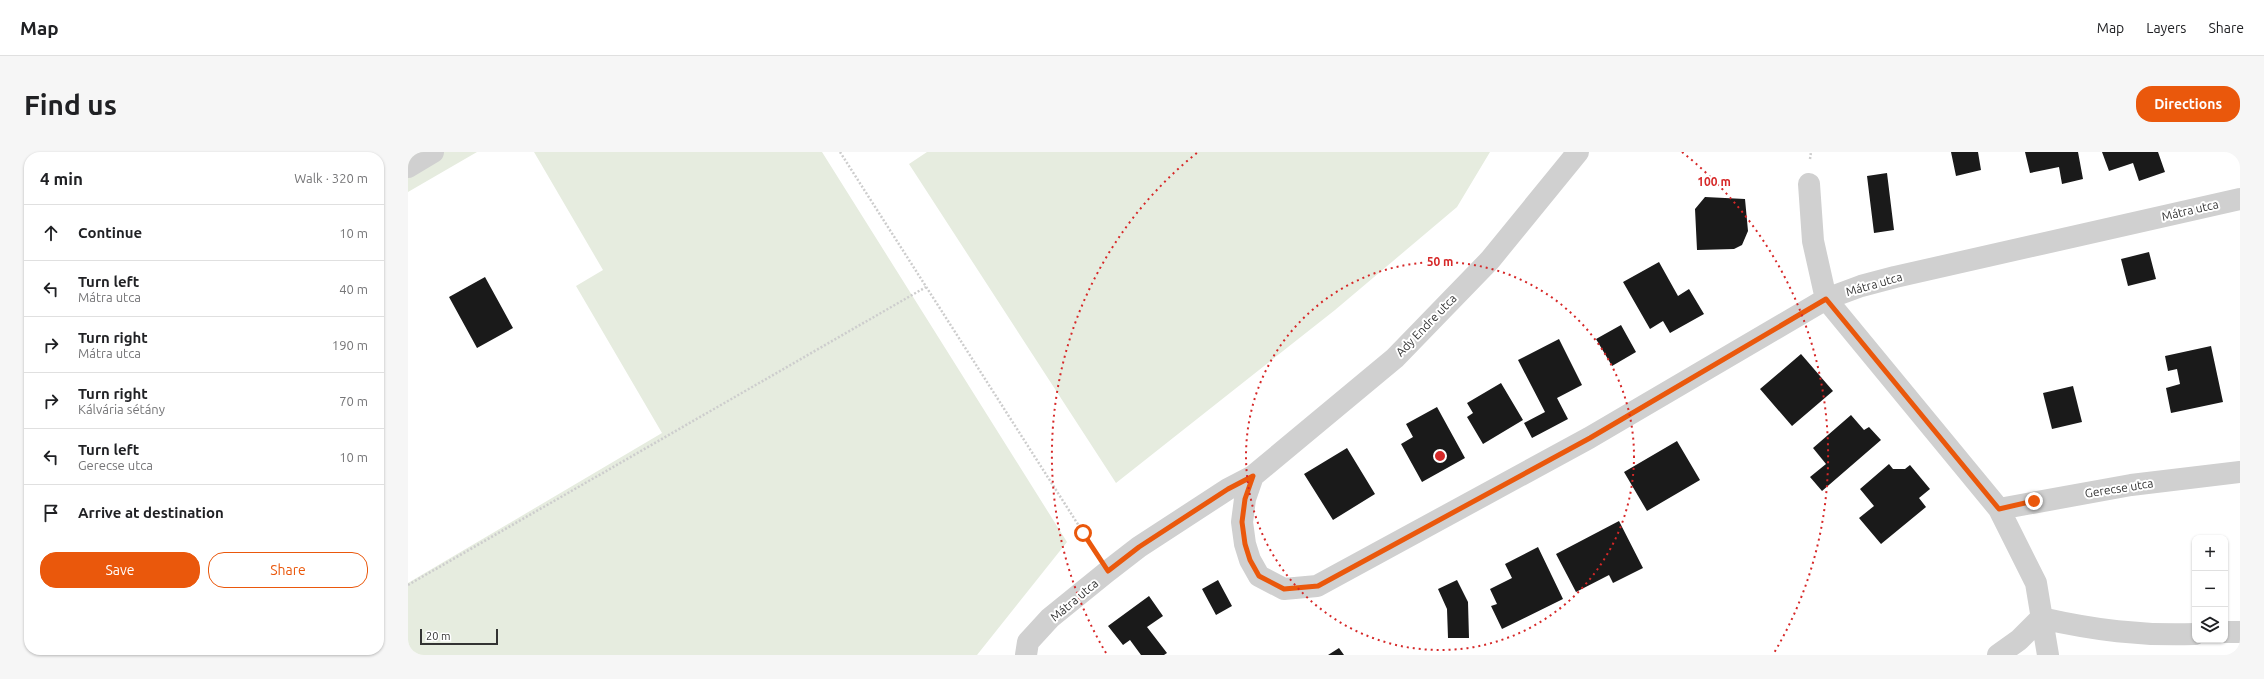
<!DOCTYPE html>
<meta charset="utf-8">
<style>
body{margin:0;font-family:Ubuntu,sans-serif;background:#f6f6f6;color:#202124}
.controls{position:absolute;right:12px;bottom:12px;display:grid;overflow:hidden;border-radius:8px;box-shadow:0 1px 3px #0004}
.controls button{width:36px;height:36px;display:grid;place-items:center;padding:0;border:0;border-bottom:1px solid #e0e0e0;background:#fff;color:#202124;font:20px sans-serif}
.scale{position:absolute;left:12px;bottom:10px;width:78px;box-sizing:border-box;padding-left:4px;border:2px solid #333;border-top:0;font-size:11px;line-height:14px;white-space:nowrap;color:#333;-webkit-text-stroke:3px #fff;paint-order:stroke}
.stop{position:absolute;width:12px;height:12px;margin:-9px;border:3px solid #ea580c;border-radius:50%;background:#fff}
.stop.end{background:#ea580c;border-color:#fff;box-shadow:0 1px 4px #0008}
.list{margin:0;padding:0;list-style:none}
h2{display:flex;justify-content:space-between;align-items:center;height:52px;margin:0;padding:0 16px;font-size:17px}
h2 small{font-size:13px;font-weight:400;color:#757577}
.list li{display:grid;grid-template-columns:26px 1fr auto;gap:12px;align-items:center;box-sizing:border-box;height:56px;padding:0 16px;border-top:1px solid #e0e0e0}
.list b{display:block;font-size:15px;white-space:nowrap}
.list p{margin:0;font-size:13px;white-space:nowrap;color:#757577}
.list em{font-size:13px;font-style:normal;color:#757577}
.actions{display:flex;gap:8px;padding:12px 16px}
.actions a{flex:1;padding:9px 0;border:1px solid #ea580c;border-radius:16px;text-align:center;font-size:14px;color:#ea580c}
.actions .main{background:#ea580c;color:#fff}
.icon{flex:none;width:22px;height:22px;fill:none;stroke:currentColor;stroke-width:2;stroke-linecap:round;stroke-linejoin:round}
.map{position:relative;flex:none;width:1832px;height:503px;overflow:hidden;border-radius:16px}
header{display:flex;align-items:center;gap:24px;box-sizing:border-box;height:56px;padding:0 20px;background:#fff;border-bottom:1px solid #e0e0e0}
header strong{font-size:19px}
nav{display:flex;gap:22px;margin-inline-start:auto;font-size:14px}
.intro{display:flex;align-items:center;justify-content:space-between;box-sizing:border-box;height:96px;padding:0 24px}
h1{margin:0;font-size:28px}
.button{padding:10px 18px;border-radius:16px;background:#ea580c;color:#fff;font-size:14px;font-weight:700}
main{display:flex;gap:24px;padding:0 24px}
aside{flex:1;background:#fff;border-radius:16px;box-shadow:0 1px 3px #0004}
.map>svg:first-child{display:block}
.green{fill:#e6ecdf}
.building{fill:#1a1a1a}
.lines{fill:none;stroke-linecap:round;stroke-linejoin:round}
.path{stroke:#cdcdcd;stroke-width:2.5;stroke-dasharray:2 2;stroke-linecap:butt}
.minor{stroke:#d0d0d0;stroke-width:22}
.route{stroke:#ea580c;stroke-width:5}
.ring{fill:none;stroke:#d62828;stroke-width:2;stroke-dasharray:2 4}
.labels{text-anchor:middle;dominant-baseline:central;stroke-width:4;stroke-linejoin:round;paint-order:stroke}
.street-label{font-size:12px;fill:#333;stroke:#fff}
.centre{fill:#d62828;stroke:#fff;stroke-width:2}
.ring-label{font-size:12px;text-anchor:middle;font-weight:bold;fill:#d62828;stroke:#fff;stroke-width:4;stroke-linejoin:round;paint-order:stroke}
</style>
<header>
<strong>Map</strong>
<nav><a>Map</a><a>Layers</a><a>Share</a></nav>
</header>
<div class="intro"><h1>Find us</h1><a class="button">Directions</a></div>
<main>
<aside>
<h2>4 min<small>Walk · 320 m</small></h2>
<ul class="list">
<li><svg class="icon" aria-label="ahead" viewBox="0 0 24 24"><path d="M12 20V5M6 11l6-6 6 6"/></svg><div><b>Continue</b></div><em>10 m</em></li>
<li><svg class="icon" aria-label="left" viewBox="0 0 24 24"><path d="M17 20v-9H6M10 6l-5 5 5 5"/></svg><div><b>Turn left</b><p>Mátra utca</p></div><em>40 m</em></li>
<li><svg class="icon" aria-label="right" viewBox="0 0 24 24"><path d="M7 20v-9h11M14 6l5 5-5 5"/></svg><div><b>Turn right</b><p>Mátra utca</p></div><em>190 m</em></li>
<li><svg class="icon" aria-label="right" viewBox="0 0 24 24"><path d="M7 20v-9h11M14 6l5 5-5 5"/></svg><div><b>Turn right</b><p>Kálvária sétány</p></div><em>70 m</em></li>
<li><svg class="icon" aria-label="left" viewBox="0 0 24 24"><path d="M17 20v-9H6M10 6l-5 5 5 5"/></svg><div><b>Turn left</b><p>Gerecse utca</p></div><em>10 m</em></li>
<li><svg class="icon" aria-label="arrive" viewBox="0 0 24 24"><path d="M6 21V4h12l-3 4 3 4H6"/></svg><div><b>Arrive at destination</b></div></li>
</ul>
<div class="actions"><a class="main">Save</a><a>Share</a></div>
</aside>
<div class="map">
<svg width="1832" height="503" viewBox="0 0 1832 503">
<rect width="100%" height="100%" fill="#fff"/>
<path class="green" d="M0 0H69L0 40Z
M126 0H414L659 390 569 503H0V431L254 281 168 134 195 118Z
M519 0H1082L1049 55 927 158 708 331 501 12Z"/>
<path class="building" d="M1543 0H1570L1573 18 1548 24Z
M1617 0H1670L1675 27 1654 32 1651 15 1622 21Z
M1694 0H1750L1757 20 1731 29 1725 11 1701 19Z
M1479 21 1486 78 1466 81 1459 24Z
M1297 45 1337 47 1340 79 1334 93 1326 97 1289 98 1287 57Z
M1741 100 1748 127 1720 134 1713 107Z
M1251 110 1270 144 1281 137 1296 162 1262 181 1255 169 1242 177 1215 130Z
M77 125 105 176 69 196 41 145Z
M1213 173 1228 200 1204 214 1188 187Z
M1151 187 1174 233 1149 246 1160 267 1124 286 1116 271 1137 260 1110 208Z
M1803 194 1815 250 1763 261 1758 236 1772 232 1769 217 1760 219 1757 204Z
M1393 202 1425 239 1384 274 1352 237Z
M1093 231 1115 268 1075 292 1059 265 1065 261 1059 251Z
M1665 234 1674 270 1644 277 1635 241Z
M1029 255 1057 306 1014 330 993 292 1005 285 998 272Z
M1443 263 1456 278 1461 275 1473 288 1414 339 1402 325 1418 312 1405 296Z
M1269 289 1292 328 1239 359 1216 320Z
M939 296 967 342 925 368 896 322Z
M1481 312 1485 317H1497L1502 313 1522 337 1511 346 1518 355 1473 392 1451 366 1466 354 1452 337Z
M1211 369 1235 416 1205 431 1201 423 1168 440 1148 402Z
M1130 395 1155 447 1094 477 1083 454 1089 452 1082 437 1104 426 1097 412Z
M810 428 824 454 808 463 794 437Z
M1049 428 1060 450 1061 486H1040L1039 457 1030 437Z
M741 444 755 464 739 475 759 501 756 503H733L722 488 715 493 700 474Z
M931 496 936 503H920Z"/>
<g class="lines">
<path class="path" d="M432 0 687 399
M1402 7 1403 0
M0 433 518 135"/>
<path class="minor" d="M0 15 25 0
M1401 32 1405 89 1418 147 1591 357 1628 431 1640 503
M845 324 837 347 834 370 837 392 842 408 851 424 876 437 909 434 1181 286 1418 147 1453 134 1487 125 1832 47
M1591 357 1723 333 1832 320
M1633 466C1686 478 1733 484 1787 482
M1817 480H1832
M618 503 620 490 642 466 700 419 731 395 820 337 845 324 987 206 1082 108 1170 0
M1590 503 1611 488 1633 466"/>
</g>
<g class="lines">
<path class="route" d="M675 381 700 419 731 395 820 337 845 324 837 347 834 370 837 392 842 408 851 424 876 437 910 434 1182 286 1418 147 1591 357 1626 349"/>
</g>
<g class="ring">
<circle cx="1032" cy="304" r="194"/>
<path d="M698 501A388 388 0 0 1 790 0M1274 0A388 388 0 0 1 1366 501"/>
</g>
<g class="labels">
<g class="street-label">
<text transform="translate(1782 58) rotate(-13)">Mátra utca</text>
<text transform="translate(1466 132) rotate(-16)">Mátra utca</text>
<text transform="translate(1018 173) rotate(-46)">Ady Endre utca</text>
<text transform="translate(1711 336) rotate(-9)">Gerecse utca</text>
<text transform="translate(666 448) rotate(-40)">Mátra utca</text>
</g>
</g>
<circle cx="1032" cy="304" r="6" class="centre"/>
<g class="ring-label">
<text x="1306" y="34">100 m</text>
<text x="1032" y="114">50 m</text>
</g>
</svg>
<div class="controls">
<button>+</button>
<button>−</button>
<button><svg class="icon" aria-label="layers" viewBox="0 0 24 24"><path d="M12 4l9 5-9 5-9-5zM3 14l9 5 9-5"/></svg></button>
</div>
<div class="scale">20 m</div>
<div class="stop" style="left:675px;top:381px"></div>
<div class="stop end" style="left:1626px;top:349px"></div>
</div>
</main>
